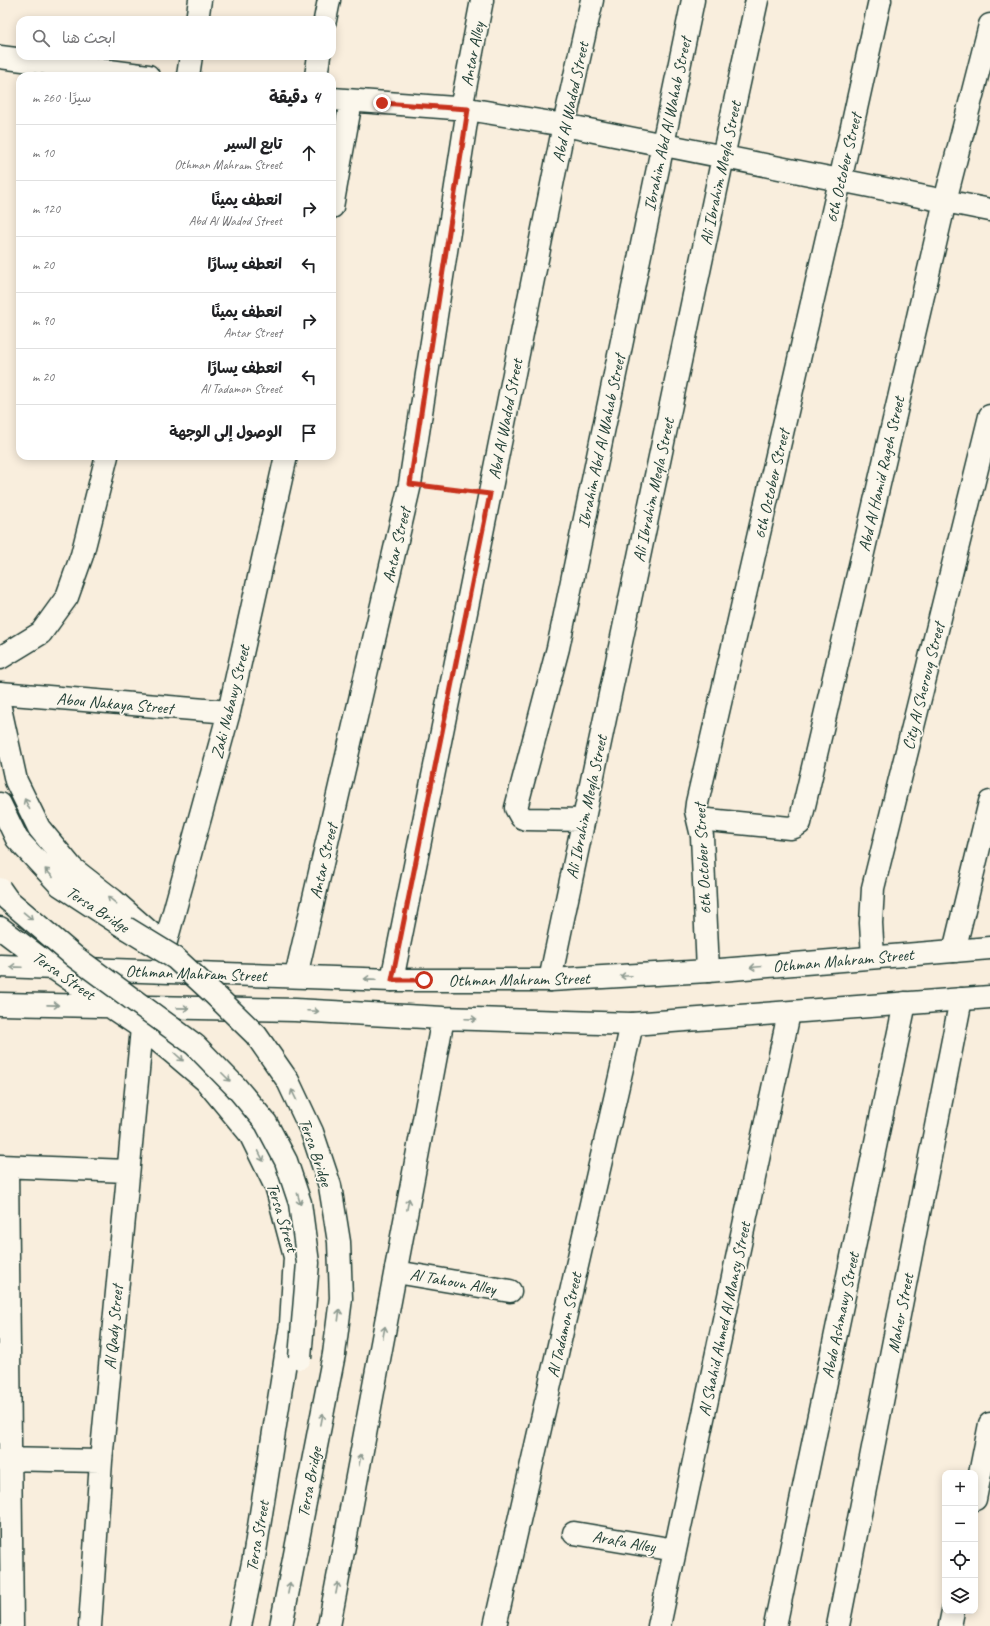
<!DOCTYPE html>
<html lang="ar">
<head>
<meta charset="utf-8">
<style>
	body { margin:0; font-family:Caveat,"Playpen Sans Arabic",sans-serif; background:#f2f2f2; color:#202124; direction:rtl }
	.controls { position:absolute; right:12px; bottom:12px; display:grid; overflow:hidden; border-radius:8px; box-shadow:0 2px 10px #0003 }
	.controls button { width:36px; height:36px; display:grid; place-items:center; padding:0; border:0; border-bottom:1px solid #e0e0e0; background:#fff; color:#202124; font:20px sans-serif }
	.stop { position:absolute; width:12px; height:12px; margin:-9px; border:3px solid #c8321e; border-radius:50%; background:#fff }
	.stop.end { background:#c8321e; border-color:#fff; box-shadow:0 1px 4px #0008 }
	.list { margin:0; padding:0; list-style:none }
	h2 { display:flex; justify-content:space-between; align-items:center; height:52px; margin:0; padding:0 16px; font-size:17px }
	h2 small { font-size:13px; font-weight:400; color:#757577 }
	.list li { display:grid; grid-template-columns:26px 1fr auto; gap:12px; align-items:center; box-sizing:border-box; height:56px; padding:0 16px; border-top:1px solid #e0e0e0 }
	.list b { display:block; font-size:15px; white-space:nowrap }
	.list p { margin:0; font-size:13px; white-space:nowrap; color:#757577 }
	.list em { font-size:13px; font-style:normal; color:#757577 }
	.icon { flex:none; width:22px; height:22px; fill:none; stroke:currentColor; stroke-width:2; stroke-linecap:round; stroke-linejoin:round }
	.map { position:relative; flex:none; width:990px; height:1626px; overflow:hidden; direction:ltr }
	.search { position:absolute; background:#fff; box-shadow:0 2px 10px #0003; left:16px; top:16px; width:320px; height:44px; display:flex; align-items:center; gap:10px; box-sizing:border-box; padding:0 14px; border-radius:12px; color:#757577; font-size:15px }
	.panel { position:absolute; background:#fff; box-shadow:0 2px 10px #0003; left:16px; top:72px; width:320px; height:388px; border-radius:12px; direction:rtl }
	.map>svg:first-child { display:block }
	.lines { fill:none; stroke-linecap:round; stroke-linejoin:round }
	.street-casing { stroke:#1f3d34; stroke-width:25 }
	.secondary-casing { stroke:#1f3d34; stroke-width:25 }
	.path { stroke:#1f3d34; stroke-width:2.5; stroke-dasharray:1 3; stroke-linecap:butt }
	.street { stroke:#fbf7ec; stroke-width:22 }
	.secondary { stroke:#fbf7ec; stroke-width:22 }
	.secondary-bridge-casing { stroke:#1f3d34; stroke-width:25; stroke-linecap:butt }
	.secondary-bridge { stroke:#fbf7ec; stroke-width:22 }
	.oneway { stroke:#8d9a90 }
	.route { stroke:#c8321e; stroke-width:5 }
	.labels { text-anchor:middle; stroke-width:3.5; stroke-linejoin:round; paint-order:stroke }
	.street-label { font-size:17px; fill:#1f3d34; stroke:#fbf7ec }
</style>
</head>
<body>
<div class="map">
<svg width="990" height="1626" viewBox="0 0 990 1626">
	<rect width="100%" height="100%" fill="#f9eedd"/>
	<filter id="ink" filterUnits="userSpaceOnUse"><feTurbulence type="fractalNoise" baseFrequency=".025" numOctaves="2"/><feDisplacementMap in="SourceGraphic" scale="8" xChannelSelector="R" yChannelSelector="G"/><feConvolveMatrix kernelMatrix="1 2 1 2 8 2 1 2 1" color-interpolation-filters="sRGB"/></filter>
	<g filter="url(#ink)">
		<g class="lines">
			<g class="street-casing">
				<path id="street" d="M197,20l3,-20
					M325,20l4,-20
					M0,57l148,19
					M188,76l3,-20
					M316,76l3,-20
					M332,99l136,10 96,16 426,85
					M461,109l21,-109
					M332,207l19,-106
					M0,658l41,-25 26,-36 15,-42 25,-99
					M0,693l229,19
					M698,819l92,9 4,-1 6,-4 145,-622 45,-176
					M584,820l-58,-1 -5,-2 -5,-9 42,-160 135,-648
					M165,945l64,-233 57,-256
					M954,951l36,-149
					M873,957l-2,-34 2,-35 117,-472
					M708,971l-6,-135 -6,-25 1,-8 143,-622 40,-181
					M296,976l114,-492 58,-375
					M392,980l172,-855 28,-125
					M550,980l173,-823 34,-157
					M0,1166l127,5
					M7,1167l5,459
					M396,1272l114,19
					M0,1459l101,2
					M975,1499l15,-75
					M574,1533l101,17
					M90,1626l11,-165 41,-433
					M495,1626l137,-602
					M659,1626l130,-613
					M775,1626l130,-623
					M838,1626l123,-627
					M950,1626l3,-15"/>
			</g>
			<g class="secondary-casing">
				<path id="secondary" d="M0,708l16,73 23,47 33,40 41,32 49,43
					M0,804l17,35 43,46 66,43
					M0,928l53,40 89,60 30,24 34,29 44,53 27,55 18,68 -4,67 -37,234 -14,68
					M0,966l392,14h158l158,-9 282,-23
					M0,1004l295,6 148,8 189,6 358,-27
					M281,1626l53,-272
					M329,1626l114,-608"/>
			</g>
			<path class="path" d="M436,488l29,3"/>
			<use href="#street" class="street"/>
			<use href="#secondary" class="secondary"/>
			<g class="secondary-bridge-casing">
				<path id="secondary-bridge" d="M0,889l7,10 68,58 120,88 41,42 30,36 20,38 14,42 8,60 -8,95
					M126,928l49,30 39,36 42,41 32,46 24,51 18,54 9,56 2,56 -7,56"/>
			</g>
			<use href="#secondary-bridge" class="secondary-bridge"/>
		</g>
		<defs><path id="oneway-shaft" d="M-6 0H5M1.5-3L5.5 0L1.5 3" fill="none" stroke-width="1.6" stroke-linecap="round" stroke-linejoin="round"/></defs>
		<g class="oneway">
			<use href="#oneway-shaft" transform="translate(27 804) rotate(-116)"/>
			<use href="#oneway-shaft" transform="translate(49 873) rotate(-133)"/>
			<use href="#oneway-shaft" transform="translate(112 900) rotate(-141)"/>
			<use href="#oneway-shaft" transform="translate(28 916) rotate(40)"/>
			<use href="#oneway-shaft" transform="translate(16 967) rotate(-178)"/>
			<use href="#oneway-shaft" transform="translate(756 967) rotate(175)"/>
			<use href="#oneway-shaft" transform="translate(626 976) rotate(177)"/>
			<use href="#oneway-shaft" transform="translate(370 979) rotate(-178)"/>
			<use href="#oneway-shaft" transform="translate(53 1005) rotate(1)"/>
			<use href="#oneway-shaft" transform="translate(183 1008) rotate(1)"/>
			<use href="#oneway-shaft" transform="translate(313 1011) rotate(3)"/>
			<use href="#oneway-shaft" transform="translate(471 1019) rotate(2)"/>
			<use href="#oneway-shaft" transform="translate(179 1057) rotate(42)"/>
			<use href="#oneway-shaft" transform="translate(226 1077) rotate(45)"/>
			<use href="#oneway-shaft" transform="translate(294 1095) rotate(-116)"/>
			<use href="#oneway-shaft" transform="translate(261 1156) rotate(64)"/>
			<use href="#oneway-shaft" transform="translate(299 1199) rotate(74)"/>
			<use href="#oneway-shaft" transform="translate(408 1204) rotate(-79)"/>
			<use href="#oneway-shaft" transform="translate(339 1315) rotate(-83)"/>
			<use href="#oneway-shaft" transform="translate(384 1332) rotate(-79)"/>
			<use href="#oneway-shaft" transform="translate(322 1419) rotate(-79)"/>
			<use href="#oneway-shaft" transform="translate(360 1460) rotate(-79)"/>
			<use href="#oneway-shaft" transform="translate(289 1588) rotate(-79)"/>
			<use href="#oneway-shaft" transform="translate(337 1588) rotate(-79)"/>
		</g>
	</g>
	<g class="lines" filter="url(#ink)">
		<path class="route" d="M382,103l86,6 -58,375 80,10 -98,486h32"/>
	</g>
	<g class="labels">
		<g class="street-label">
			<text transform="translate(472 54) rotate(-79)" y="6">Antar Alley</text>
			<text transform="translate(570 102) rotate(-78)" y="6">Abd Al Wadod Street</text>
			<text transform="translate(667 124) rotate(-78)" y="6">Ibrahim Abd Al Wahab Street</text>
			<text transform="translate(843 168) rotate(-77)" y="6">6th October Street</text>
			<text transform="translate(720 173) rotate(-78)" y="6">Ali Ibrahim Meqla Street</text>
			<text transform="translate(505 419) rotate(-79)" y="6">Abd Al Wadod Street</text>
			<text transform="translate(601 441) rotate(-78)" y="6">Ibrahim Abd Al Wahab Street</text>
			<text transform="translate(881 474) rotate(-77)" y="6">Abd Al Hamid Rageh Street</text>
			<text transform="translate(771 484) rotate(-77)" y="6">6th October Street</text>
			<text transform="translate(653 490) rotate(-78)" y="6">Ali Ibrahim Meqla Street</text>
			<text transform="translate(396 545) rotate(-77)" y="6">Antar Street</text>
			<text transform="translate(923 686) rotate(-76)" y="6">City Al Sherouq Street</text>
			<text transform="translate(230 702) rotate(-76)" y="6">Zaki Nabawy Street</text>
			<text transform="translate(115 703) rotate(5)" y="6">Abou Nakaya Street</text>
			<text transform="translate(586 807) rotate(-78)" y="6">Ali Ibrahim Meqla Street</text>
			<text transform="translate(702 859) rotate(-93)" y="6">6th October Street</text>
			<text transform="translate(323 861) rotate(-77)" y="6">Antar Street</text>
			<text transform="translate(98 909) rotate(33)" y="6">Tersa Bridge</text>
			<text transform="translate(843 960) rotate(-5)" y="6">Othman Mahram Street</text>
			<text transform="translate(196 973) rotate(2)" y="6">Othman Mahram Street</text>
			<text transform="translate(64 975) rotate(35)" y="6">Tersa Street</text>
			<text transform="translate(519 979) rotate(-1)" y="6">Othman Mahram Street</text>
			<text transform="translate(316 1152) rotate(71)" y="6">Tersa Bridge</text>
			<text transform="translate(283 1217) rotate(73)" y="6">Tersa Street</text>
			<text transform="translate(453 1281) rotate(10)" y="6">Al Tahoun Alley</text>
			<text transform="translate(900 1313) rotate(-79)" y="6">Maher Street</text>
			<text transform="translate(840 1315) rotate(-78)" y="6">Abdo Ashmawy Street</text>
			<text transform="translate(724 1319) rotate(-78)" y="6">Al Shahid Ahmed Al Mansy Street</text>
			<text transform="translate(564 1325) rotate(-77)" y="6">Al Tadamon Street</text>
			<text transform="translate(113 1327) rotate(-85)" y="6">Al Qady Street</text>
			<text transform="translate(309 1482) rotate(-79)" y="6">Tersa Bridge</text>
			<text transform="translate(257 1536) rotate(-80)" y="6">Tersa Street</text>
			<text transform="translate(624 1541) rotate(10)" y="6">Arafa Alley</text>
		</g>
	</g>
</svg>
<div class="controls">
<button>+</button>
<button>−</button>
<button><svg class="icon" aria-label="locate" viewBox="0 0 24 24"><circle cx="12" cy="12" r="6"/><path d="M12 2v4M12 18v4M2 12h4M18 12h4"/></svg></button>
<button><svg class="icon" aria-label="layers" viewBox="0 0 24 24"><path d="M12 4l9 5-9 5-9-5zM3 14l9 5 9-5"/></svg></button>
</div>
<div class="stop" style="left:424px;top:980px"></div>
<div class="stop end" style="left:382px;top:103px"></div>
<div class="search"><svg class="icon" aria-label="search" viewBox="0 0 24 24"><circle cx="10" cy="10" r="6"/><path d="M15 15l6 6"/></svg>ابحث هنا</div>
<section class="panel">
<h2>4 دقيقة<small>سيرًا · 260 m</small></h2>
<ul class="list">
<li><svg class="icon" aria-label="ahead" viewBox="0 0 24 24"><path d="M12 20V5M6 11l6-6 6 6"/></svg><div><b>تابع السير</b><p>Othman Mahram Street</p></div><em>10 m</em></li>
<li><svg class="icon" aria-label="right" viewBox="0 0 24 24"><path d="M7 20v-9h11M14 6l5 5-5 5"/></svg><div><b>انعطف يمينًا</b><p>Abd Al Wadod Street</p></div><em>120 m</em></li>
<li><svg class="icon" aria-label="left" viewBox="0 0 24 24"><path d="M17 20v-9H6M10 6l-5 5 5 5"/></svg><div><b>انعطف يسارًا</b></div><em>20 m</em></li>
<li><svg class="icon" aria-label="right" viewBox="0 0 24 24"><path d="M7 20v-9h11M14 6l5 5-5 5"/></svg><div><b>انعطف يمينًا</b><p>Antar Street</p></div><em>90 m</em></li>
<li><svg class="icon" aria-label="left" viewBox="0 0 24 24"><path d="M17 20v-9H6M10 6l-5 5 5 5"/></svg><div><b>انعطف يسارًا</b><p>Al Tadamon Street</p></div><em>20 m</em></li>
<li><svg class="icon" aria-label="arrive" viewBox="0 0 24 24"><path d="M6 21V4h12l-3 4 3 4H6"/></svg><div><b>الوصول إلى الوجهة</b></div></li>
</ul>
</section>
</div>
</body>
</html>
